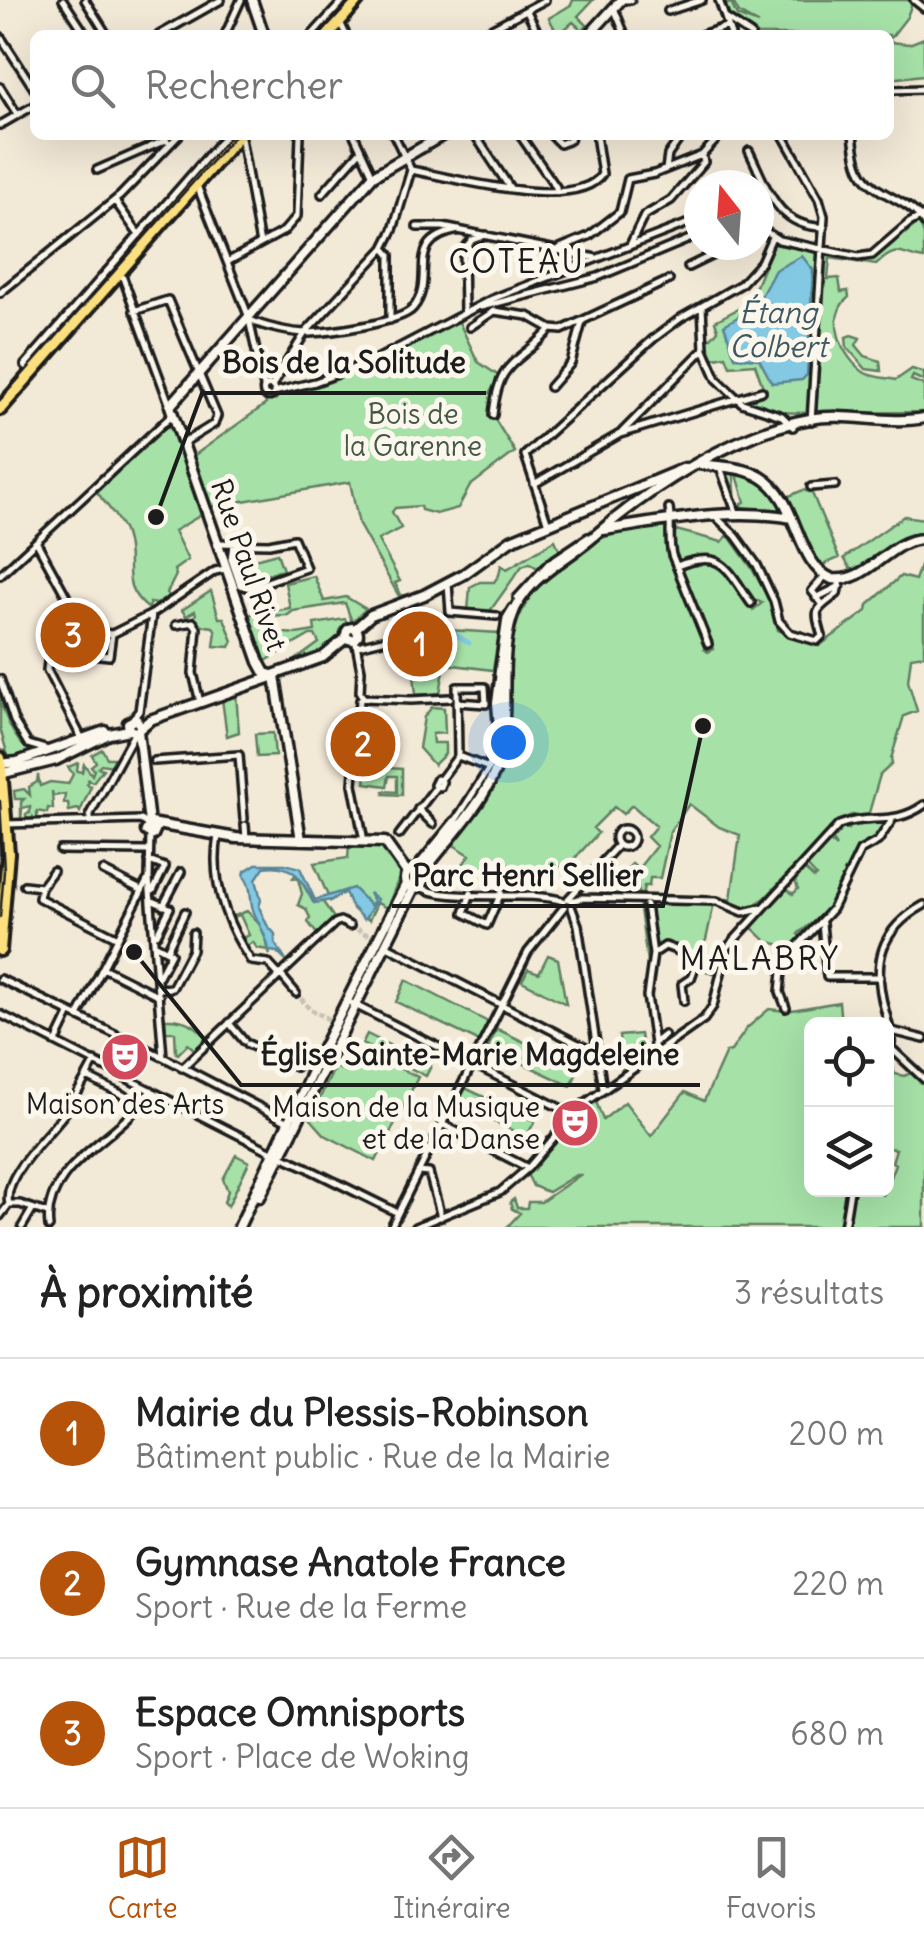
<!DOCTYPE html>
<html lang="fr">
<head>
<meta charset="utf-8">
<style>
	body { margin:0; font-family:Delius,sans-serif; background:#f2f2f2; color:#222 }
	.controls { position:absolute; right:30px; bottom:30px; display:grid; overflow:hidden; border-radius:15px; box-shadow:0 10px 40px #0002 }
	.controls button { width:90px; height:90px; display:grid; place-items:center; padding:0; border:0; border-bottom:2px solid #e0e0e0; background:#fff; color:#222; font:50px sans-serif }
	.compass { position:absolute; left:684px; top:170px; width:90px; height:90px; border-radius:50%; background:#fff; box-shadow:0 10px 40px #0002; rotate:343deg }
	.you { position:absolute; left:508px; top:742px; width:35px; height:35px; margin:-25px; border:8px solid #fff; border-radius:50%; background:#1a73e8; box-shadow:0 0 0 15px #1a73e833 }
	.badge { display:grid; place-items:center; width:65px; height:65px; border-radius:50%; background:#b45309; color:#fff; font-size:32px; font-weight:700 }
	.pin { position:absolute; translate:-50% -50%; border:5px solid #fff; box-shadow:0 2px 10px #0006 }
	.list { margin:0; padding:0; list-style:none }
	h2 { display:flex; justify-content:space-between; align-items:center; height:130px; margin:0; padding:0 40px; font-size:42px }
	h2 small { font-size:32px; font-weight:400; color:#767676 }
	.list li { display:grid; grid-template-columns:65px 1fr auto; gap:30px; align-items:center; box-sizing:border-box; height:150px; padding:0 40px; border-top:2px solid #e0e0e0 }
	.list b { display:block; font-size:38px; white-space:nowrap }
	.list p { margin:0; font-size:32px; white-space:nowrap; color:#767676 }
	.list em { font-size:32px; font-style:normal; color:#767676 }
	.icon { flex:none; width:55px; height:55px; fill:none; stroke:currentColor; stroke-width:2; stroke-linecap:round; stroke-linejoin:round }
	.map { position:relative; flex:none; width:924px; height:1227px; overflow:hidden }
	.search { position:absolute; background:#fff; box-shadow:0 10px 40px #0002; left:30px; right:30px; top:30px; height:110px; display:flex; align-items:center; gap:25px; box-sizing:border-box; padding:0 35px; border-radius:15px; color:#767676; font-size:38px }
	.sheet { height:580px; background:#fff }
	nav { display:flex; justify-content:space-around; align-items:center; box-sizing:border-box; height:140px; border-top:2px solid #e0e0e0; background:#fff; font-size:28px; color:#767676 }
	nav a { display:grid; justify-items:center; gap:5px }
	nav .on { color:#b45309 }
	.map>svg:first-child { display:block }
	.green { fill:#a6e2a8; stroke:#617f62; stroke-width:2.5 }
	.water { fill:#83c9e4; stroke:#5a8494; stroke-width:2.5 }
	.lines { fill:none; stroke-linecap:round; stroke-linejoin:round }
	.canal { stroke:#83c9e4; stroke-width:5 }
	.street-tunnel { stroke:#c8c0b2; stroke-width:5; stroke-dasharray:5 2.5; stroke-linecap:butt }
	.street-casing { stroke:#1c1c1c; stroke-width:12 }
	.secondary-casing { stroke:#1c1c1c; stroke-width:15 }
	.primary-casing { stroke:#1c1c1c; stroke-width:18 }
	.street { stroke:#fbf7ec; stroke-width:5 }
	.secondary { stroke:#fbf7ec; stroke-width:8 }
	.primary { stroke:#fce080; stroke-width:10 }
	.tram { stroke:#1c1c1c; stroke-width:2.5 }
	.labels { text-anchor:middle; stroke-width:10; stroke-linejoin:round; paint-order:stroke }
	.park-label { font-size:28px; fill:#455746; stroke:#fbf7ec }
	.street-label { font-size:28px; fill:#1c1c1c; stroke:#fbf7ec }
	.poi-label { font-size:28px; fill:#1c1c1c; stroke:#fbf7ec }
	.water-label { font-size:30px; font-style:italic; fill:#405962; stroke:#fbf7ec }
	.quarter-label { font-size:32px; letter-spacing:2.5px; fill:#1c1c1c; stroke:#fbf7ec }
	.leader { fill:none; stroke:#1c1c1c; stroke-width:4 }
	.callout-dot { fill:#1c1c1c; stroke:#fbf7ec; stroke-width:4 }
	.callout-label { font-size:30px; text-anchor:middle; font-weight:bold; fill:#1c1c1c; stroke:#fbf7ec; stroke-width:10; stroke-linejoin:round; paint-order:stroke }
</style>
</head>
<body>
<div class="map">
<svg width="924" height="1227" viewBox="0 0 924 1227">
	<rect width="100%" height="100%" fill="#f3e9d7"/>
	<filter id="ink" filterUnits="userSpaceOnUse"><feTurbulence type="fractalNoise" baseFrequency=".01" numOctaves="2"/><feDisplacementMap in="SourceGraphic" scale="20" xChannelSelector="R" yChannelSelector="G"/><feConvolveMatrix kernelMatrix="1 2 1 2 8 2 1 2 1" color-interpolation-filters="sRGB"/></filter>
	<g filter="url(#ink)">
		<path class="green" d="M573,0h20l-15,16 10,10 -6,4 -9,-8 -15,13 -9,-17 22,-13z
			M732,0h177l3,3 -5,14 -18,23v-5h-137l-26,-18 -2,-12 7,-2 6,13 21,8 -19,-11z
			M924,38v37l-35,4v-37l20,2z
			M919,222l5,12v25c-24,-3 -25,-16 -48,6l-46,-7 -2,21 11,-1 2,14 7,-1 1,6c-25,20 -7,61 16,76 7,4 22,5 31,7l16,-11 12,4v8l-11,-5 -2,4 13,5v27l-108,1 8,-160 50,6z
			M773,244l47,8 -9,157 -3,4 -39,-1 -25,-10 -1,-2 22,-7 -10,-29 -25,2 -4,-10 -16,3 -3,-21h4l7,-8 -3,-9 34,-18z
			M458,320l20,42 21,14 -9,17 3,4 -2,16 24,39 -45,34 -12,22 -22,6 -15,-4 -1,-4 -25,2 -3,4 9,16 -23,12 22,41 -5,2 6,12 7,1 -8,2 -41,-73 -9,-43 -141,25 -17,-50 74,-53 -1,-3 97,-31z
			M851,335l9,3 -4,7 9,11 15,5 1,10 -15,-2 -19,-22 -1,-10z
			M165,426l6,2 30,87 -27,16 14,29 -14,10 2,5 -9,18 2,3 -12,8 -7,-1 -1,6c-32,-25 -13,-41 -24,-75 -5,-15 -19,-29 -28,-42z
			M729,471l34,11 20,28 -45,-3 7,-5 -8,-27h-3l2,30 -11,-33z
			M803,490l9,3 27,65 -19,8 -33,-69z
			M904,516l20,3v15l-23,5 -48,34 -9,-15z
			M665,527l5,1 -2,24 37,89 -1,8 4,3 5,-3 -33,-79c43,-19 52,8 73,40l9,-7 -13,-6 -19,-29 -10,-8 -13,-5 -30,7 -5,-18 4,-14 46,12 6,-7 23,32 17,30 3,-2 7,35 41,16 48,-35 1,-6 33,-29 14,4 9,-25v100l-13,2 -3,24 9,30 -13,5 -13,43 1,5 -12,11 -12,41 -16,-1 -15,6 -72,77 -16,10 -33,-9h15l9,-64 -21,-8 -30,-23 -19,28 -10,46h-10l-1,8h-5l-2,10h-3l-2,-19h-11l-1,18 -22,-1 29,-30 6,5 18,-23 -9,-9 9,-11 -24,-21 -9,9 -9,-7 -21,21 5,5 -33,36 -6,-4 -8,13 -19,-10 -4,6 -23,-11 -8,15 -21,-11 -2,3 -11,-6 7,-9 -18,-11c13,-20 34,-44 41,-66 9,-30 16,-69 18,-98 0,-8 -3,-14 -2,-22 6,-52 38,-98 88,-118 21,-9 46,-10 68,-13z
			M555,540l5,11 -23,17 -7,-5 -8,3 -32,45h-22l2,-24 10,-5h14l5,-7 2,-10 6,4z
			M277,553l6,17 -34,9 -6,-17z
			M314,576l10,25 22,-4 20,12 -14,13 -7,-19 -52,8 -5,4 -26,1 2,15 32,3 19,-3 -1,-7 31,-5 3,5 -5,3 -1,8 -11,8 9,-4 -20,16 -30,9 29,-21 -4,-8h-5l-46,27 -17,-47 43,-7 -5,-25z
			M211,591l8,27h5l9,23 -3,6 -16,-1 2,-15 -3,-4 -14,-2 -4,-5 -6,-1 7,-4 -1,-4 -9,5 -4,-6z
			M448,630l51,3 -6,37 -48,-6 -5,29 -24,2 -3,-32 13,1 9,-23 9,2z
			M236,694l3,38 -12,4 -5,-37z
			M0,700c6,18 13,39 29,50l2,-3 12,3 -25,7 -10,-1 -8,-28z
			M432,707l12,1 1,25 -13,1 1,9h12v11l-11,11 -15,-17 5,-31z
			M273,733l2,23 -18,1 -2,-23z
			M102,749l5,9h10l-4,8 -12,-2 -3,3 5,2 -10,13 -5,-2 -1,4 4,2 -11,26 -2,-3 -9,2 -1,-8h-4l1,-9 -12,2 -1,-5 1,18 -5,-1 -1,5 -10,-2v11l-4,-5 -1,4h-6v-7l4,-1v-7l-8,2 -1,13v-19l3,-3h-9l-1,-8 10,-2 6,6 -1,-8 8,-5 1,-7 2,11 10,-4 18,2 5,-10 -5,-7 10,-4 -1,8 5,1 2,-8 8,11 2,-5 -3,-4 5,-4 -4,-7z
			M381,760l7,8 14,1v26l-18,-1v-3l13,1v-16h-8l-2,10 -22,-3 2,-15 17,1z
			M886,823l-9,18 -18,8 -28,58 -28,23 2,4 -4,-3 -3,3 3,4 -10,10 -25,-7 -16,-15 41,-45 -4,8 6,5 5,-5 -4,-11 9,-10 11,10 2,-2 -10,-11 23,-24 7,6 -5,-8 11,-11 6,1v-3z
			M349,846l35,1 17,26 -14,35 -10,-5 -8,17 -17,-12 -7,-16 -15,9 -16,-38 34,-5z
			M297,873l16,29h10l11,16 -17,16 -9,-12 2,-4 -4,-9 -8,-4 4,-11 -4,-15 -5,-1z
			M639,901l75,2 -8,37 -11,17 3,6 20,5 -2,6 -20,-6v-4l-26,-18 -17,8 -4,23z
			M247,911l15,16 8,28 -2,-5 -11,-2 -4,-6 -6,4 -5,-8 7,-3 -9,-20 -8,2z
			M548,955l10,4 8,45 -44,-23 6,-12 11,4z
			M406,980l82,42 -10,19 -82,-39z
			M839,1002l2,22h-29v166h35l-5,37h-335l13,-14 -8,-4 -2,-7 4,-3 3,9h10l1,-6h13l39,-27h-4l-28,17 -15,-6 -6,-12 68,-75 8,21 22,-18 26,34 34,-44 19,9 22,-49 5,-1 16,-23 22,-19 17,2z
			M165,1019c16,-1 34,5 41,20l-11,11 -7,-6 -10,10 -2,-1 -1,-21h-9z
			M497,1029l82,39 -8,18 -83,-39z
			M367,1034l64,32 -5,10 -64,-32z
			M640,1034l3,23 -21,15 -3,-36z
			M368,1053l50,24 -42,84 -51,-26 -15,-17 25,-51 12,5 7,-13 9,4z
			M890,1061l5,13 9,2 9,-4 11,9v146h-78l7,-37h20l10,5 12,-31 -3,-2 4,-13 -9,-1 -1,-79z
			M465,1088l70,33 -9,16 -69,-33z
			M236,1155l13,7 -21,44 -4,-4 4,-11 -5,-12z"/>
		<path class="water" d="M802,256l11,14 -6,105 -5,5 -30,3 -13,-24 -24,-2 -11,-32 31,-18 20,-37z
			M256,864h29l15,4 15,32 38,-12 17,17 3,-4 -4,-8 8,6 -13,21 -14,-15 -5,-13 -14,8 -17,3c-12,-23 -20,-41 -50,-36l-8,12 5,21 -2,7 8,18 8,9v9l11,18 -9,-9 -8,-1c-2,-16 -11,-27 -16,-41 -4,-13 0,-22 -9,-34l1,-5z"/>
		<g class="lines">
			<path class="canal" d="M450,637l5,-3 14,9"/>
			<path class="street-tunnel" d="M11,884l13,1
				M350,926l26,13
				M296,993l14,16 26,14
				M296,1067l9,5"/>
			<g class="street-casing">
				<path id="street" d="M63,0l23,35
					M85,0l22,35
					M621,0h10
					M719,0l12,35
					M914,0l10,8
					M614,8l11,27
					M527,11l12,24
					M668,11l34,-11
					M727,19l24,16
					M341,24l5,11
					M481,34l64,-34
					M159,35l62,-35
					M225,35l16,-35
					M312,35l32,-35
					M701,35l27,-9
					M0,36l35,54
					M0,87l17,27
					M889,90l35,-1
					M0,125l35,-20
					M354,135l19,41
					M394,135l17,35
					M475,135l35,53
					M520,135l36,52 1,5
					M551,135l9,9 10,-4 1,-5
					M783,135l36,64 5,17 -13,205
					M853,135c2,14 3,29 11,41 15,21 47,24 60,47
					M241,138l19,106
					M749,151c18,36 28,77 75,76
					M702,155l14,-15
					M666,169l2,-14 14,-20
					M97,170l69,-30 4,4
					M411,170c39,7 166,43 191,4l-6,-39
					M196,183l52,132 16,72
					M322,194l39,-44
					M115,201l24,34
					M417,227h26l153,31
					M759,227l20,13 79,17 14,-2 37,-32 15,-8
					M630,245l14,-29 27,-16 33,-38 -2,-7
					M384,248l6,7v65
					M560,248l29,-12 31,-24 8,-33 26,-5 48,-19
					M227,262l57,-31 13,-15 3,-81
					M688,267l45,-22
					M119,274l4,4 47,128
					M0,293l120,-97 59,-61
					M702,306l2,43 13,30 25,24 40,13 11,11
					M481,307l117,-30 101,-42
					M134,311l34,-11 49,116 -3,8 -31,19
					M494,311l34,5 23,13 11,1 107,-50
					M464,313l-1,-63 9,-10 14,-5
					M248,319c15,8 44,14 61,14 21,-1 92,-10 104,-25 25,-30 -12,-67 46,-78
					M470,327l24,-16
					M33,372l-8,-7 201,-230
					M263.5 391a5.5 5.5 0 1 1 11 0a5.5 5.5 0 1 1-11 0Z
					M272,386l33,-53 79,-85 9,-18 18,-60
					M550,387l21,-24 11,-41
					M274,392l41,-10 58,-21 119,-62 207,-80
					M493,415c6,-58 25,-49 58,-86
					M622,432l82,-83
					M720,467l16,45
					M534,484l86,-50 142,-43
					M811,487l24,-2
					M669,508c3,17 -1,31 3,47l36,89
					M715,516l21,20 21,29 17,36 5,20 11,12 27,8 5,-5c-8,-28 -8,-24 15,-42l3,-14
					M548,524l-23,-69 128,-116 28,-21 60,-34 20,-22 11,-25
					M37,543l33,60 -1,5 -16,14 -6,48 35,69
					M217,543l52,1 25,-5 12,29 -56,20 -10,-3 -9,-26 2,-15
					M677,566c46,-18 50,3 74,37
					M0,575l172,-160
					M448,583l2,29 47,4
					M517,598l32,-35 39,-26
					M816,598l24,-12
					M823,605l-11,-14 13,-15
					M176,625l17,-3 4,6 -4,45 6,25
					M94,632l18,2 -3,22 -18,-2z
					M112,634l40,-20 63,-43 10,-2
					M355,639l6,31 -1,23 4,5 47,2 39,-2
					M358,646l53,-13
					M498,674l8,-56 6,-10
					M0,679l14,42 14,23 20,6
					M360,700l-7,84 11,57
					M457,702l29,2
					M133,718l6,-7 13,-97
					M458,756l31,12
					M154,761l85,-6 5,64
					M437,779l5,3 -2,5 -6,-2z
					M440,780l18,-24 -1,-69h28l1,17
					M418,809l15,15
					M456,820l33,-52 7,-42
					M90,822v-8l45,-82
					M6,824l135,-4 6,5
					M245,825l1,13
					M615 838a9 9 0 1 1 18 0a9 9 0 1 1-18 0Z
					M150,834l-1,44 14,179
					M399,835l37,-48
					M218,836c-8,45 9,89 33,125l17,2 11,12
					M60,850l87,1
					M149,861l16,6 -12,24
					M103,871l38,19
					M24,885l17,2 -2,11 79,40
					M419,886c25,18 107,3 144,15
					M41,887l12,-16
					M471,893l-7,20 23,12 14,-32
					M568,899l49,-53
					M153,901l17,7 -13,26
					M572,901l10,-3 135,3 26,11 17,-4
					M646,905l7,49
					M163,906l18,-34
					M571,906l7,19 25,164
					M822,923l5,54h53
					M156,945l15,8 -12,23
					M387,946l209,107
					M167,950l18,-38
					M103,968l56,28
					M280,974l16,19
					M0,979l163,78 125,65
					M159,989l13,-1 20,-38 1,-17
					M347,1001l225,113
					M786,1008l-6,-16 3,-30 49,-53 28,-58 18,-10 14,-21
					M0,1014l274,139
					M78,1016l69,-135
					M229,1023l15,18
					M892,1031l32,8
					M57,1040l13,-27
					M654,1043l10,-8
					M248,1044l48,23
					M892,1049l32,30
					M655,1051l-8,-55 6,-42 12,-8 19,7 12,11 -5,14 -9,6 2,17
					M886,1064c9,-21 5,-32 -1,-53 -13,-48 -6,-81 39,-106
					M182,1068l153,-145 5,-2 10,5
					M87,1077l54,27
					M442,1124l86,44
					M282,1156l26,12
					M311,1170l85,42
					M418,1172l11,1 12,44
					M9,1204c-8,-28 42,-71 58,-94 10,-15 19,-32 28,-49
					M0,1216l9,-12h11l27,9
					M22,1227l10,-17
					M49,1227c-8,-63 75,-90 102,-137
					M391,1227l137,-275 36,-45
					M415,1227l85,-35 28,-24 53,-62 123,-87 9,-13 14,-58 112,-123c32,-12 54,2 85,-20
					M844,1227l6,-37"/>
			</g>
			<g class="secondary-casing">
				<path id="secondary" d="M252,0l12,35
					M589,35l32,-35
					M699,464c20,3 43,2 62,13 38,22 34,86 71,102 37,5 56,-40 92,-40
					M603,530c64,-9 125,-23 189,-12
					M346 634a6 6 0 1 1 12 0a6 6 0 1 1-12 0Z
					M355,629l16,-14 53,-20 40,-21 47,-34 174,-72
					M273,675l50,-18 24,-20
					M275,676l-10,-3 -6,-11 -89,-256 203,-230 70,-41
					M275,676l26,164
					M141,727l-5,-8 -8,4 1,7 7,2 14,-12 125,-44
					M499,728l-2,-25 4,-31
					M138,731l11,92
					M0,764l17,-2 88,-31
					M0,774l56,-14 53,-26 20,-4
					M157,826l-4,9 -7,-4 5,-8 85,15 149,4 22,31
					M405 879a9 9 0 1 1 18 0a9 9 0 1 1-18 0Z
					M416,870l39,-48
					M422,874c27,-38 74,-80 80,-128 6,-42 -3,-87 10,-129 12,-38 52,-55 80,-79 56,-49 143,-106 218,-119 37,-7 77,6 114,-1
					M260,1197l154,-309
					M239,1227l86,-183 81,-160"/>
			</g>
			<g class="primary-casing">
				<path id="primary" d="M328,35l30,-35
					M0,409l239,-274
					M0,758l8,95 -8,97"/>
			</g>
			<use href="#street" class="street"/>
			<use href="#secondary" class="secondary"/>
			<use href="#primary" class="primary"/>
			<path class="tram" d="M320,35l32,-35
				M0,400l235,-265
				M0,801l4,70 -4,46"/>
		</g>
	</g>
	<defs>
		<g id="theatre-disc" transform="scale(2.5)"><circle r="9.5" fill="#d1495b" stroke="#fbf7ec"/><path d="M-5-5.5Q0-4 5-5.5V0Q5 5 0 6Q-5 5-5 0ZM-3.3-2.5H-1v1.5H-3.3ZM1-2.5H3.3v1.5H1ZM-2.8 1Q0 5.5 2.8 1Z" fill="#fff"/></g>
	</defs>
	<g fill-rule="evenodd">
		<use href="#theatre-disc" x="125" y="1057"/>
		<use href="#theatre-disc" x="575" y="1123"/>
	</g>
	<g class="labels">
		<g class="park-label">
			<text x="413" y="424">Bois de<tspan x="413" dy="32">la Garenne</tspan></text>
		</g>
		<g class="street-label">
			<text transform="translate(249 565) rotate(71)" y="10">Rue Paul Rivet</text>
		</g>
		<g class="poi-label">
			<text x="125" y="1114">Maison des Arts</text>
			<text x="540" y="1117" text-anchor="end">Maison de la Musique<tspan x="540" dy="32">et de la Danse</tspan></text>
		</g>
		<g class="water-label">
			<text x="778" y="323">Étang<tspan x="778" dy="34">Colbert</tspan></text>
		</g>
		<g class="quarter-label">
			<text x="517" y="273">COTEAU</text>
			<text x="760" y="970">MALABRY</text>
		</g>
	</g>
	<path class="leader" d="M156 517L202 393H486M703 726L663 906H392M134 952L241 1085H700"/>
	<g class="callout-dot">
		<circle cx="156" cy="517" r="10"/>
		<circle cx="703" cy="726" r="10"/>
		<circle cx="134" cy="952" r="10"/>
	</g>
	<g class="callout-label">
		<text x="344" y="373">Bois de la Solitude</text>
		<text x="528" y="886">Parc Henri Sellier</text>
		<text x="470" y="1065">Église Sainte-Marie Magdeleine</text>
	</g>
</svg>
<div class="controls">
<button><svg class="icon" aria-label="locate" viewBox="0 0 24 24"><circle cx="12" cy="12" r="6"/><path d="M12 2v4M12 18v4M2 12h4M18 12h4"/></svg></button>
<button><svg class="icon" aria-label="layers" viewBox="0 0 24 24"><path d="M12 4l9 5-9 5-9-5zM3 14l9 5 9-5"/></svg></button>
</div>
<svg class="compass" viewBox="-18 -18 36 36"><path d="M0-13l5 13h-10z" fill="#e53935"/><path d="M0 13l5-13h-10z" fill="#767676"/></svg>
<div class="you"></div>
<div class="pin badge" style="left:420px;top:644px">1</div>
<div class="pin badge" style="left:363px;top:744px">2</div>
<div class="pin badge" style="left:73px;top:635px">3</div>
<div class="search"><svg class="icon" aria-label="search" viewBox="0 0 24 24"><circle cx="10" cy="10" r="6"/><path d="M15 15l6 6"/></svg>Rechercher</div>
</div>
<section class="sheet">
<h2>À proximité<small>3 résultats</small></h2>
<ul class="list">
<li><span class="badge">1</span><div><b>Mairie du Plessis-Robinson</b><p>Bâtiment public · Rue de la Mairie</p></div><em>200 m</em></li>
<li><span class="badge">2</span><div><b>Gymnase Anatole France</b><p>Sport · Rue de la Ferme</p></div><em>220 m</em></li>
<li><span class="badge">3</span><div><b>Espace Omnisports</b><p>Sport · Place de Woking</p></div><em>680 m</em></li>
</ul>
</section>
<nav>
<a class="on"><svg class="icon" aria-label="map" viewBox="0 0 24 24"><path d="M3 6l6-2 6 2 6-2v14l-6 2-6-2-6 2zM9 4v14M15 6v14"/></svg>Carte</a>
<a><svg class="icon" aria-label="directions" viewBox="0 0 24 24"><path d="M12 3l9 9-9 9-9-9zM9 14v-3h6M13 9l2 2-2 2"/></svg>Itinéraire</a>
<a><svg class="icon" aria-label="saved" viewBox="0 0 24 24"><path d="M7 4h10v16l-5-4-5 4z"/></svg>Favoris</a>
</nav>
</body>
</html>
